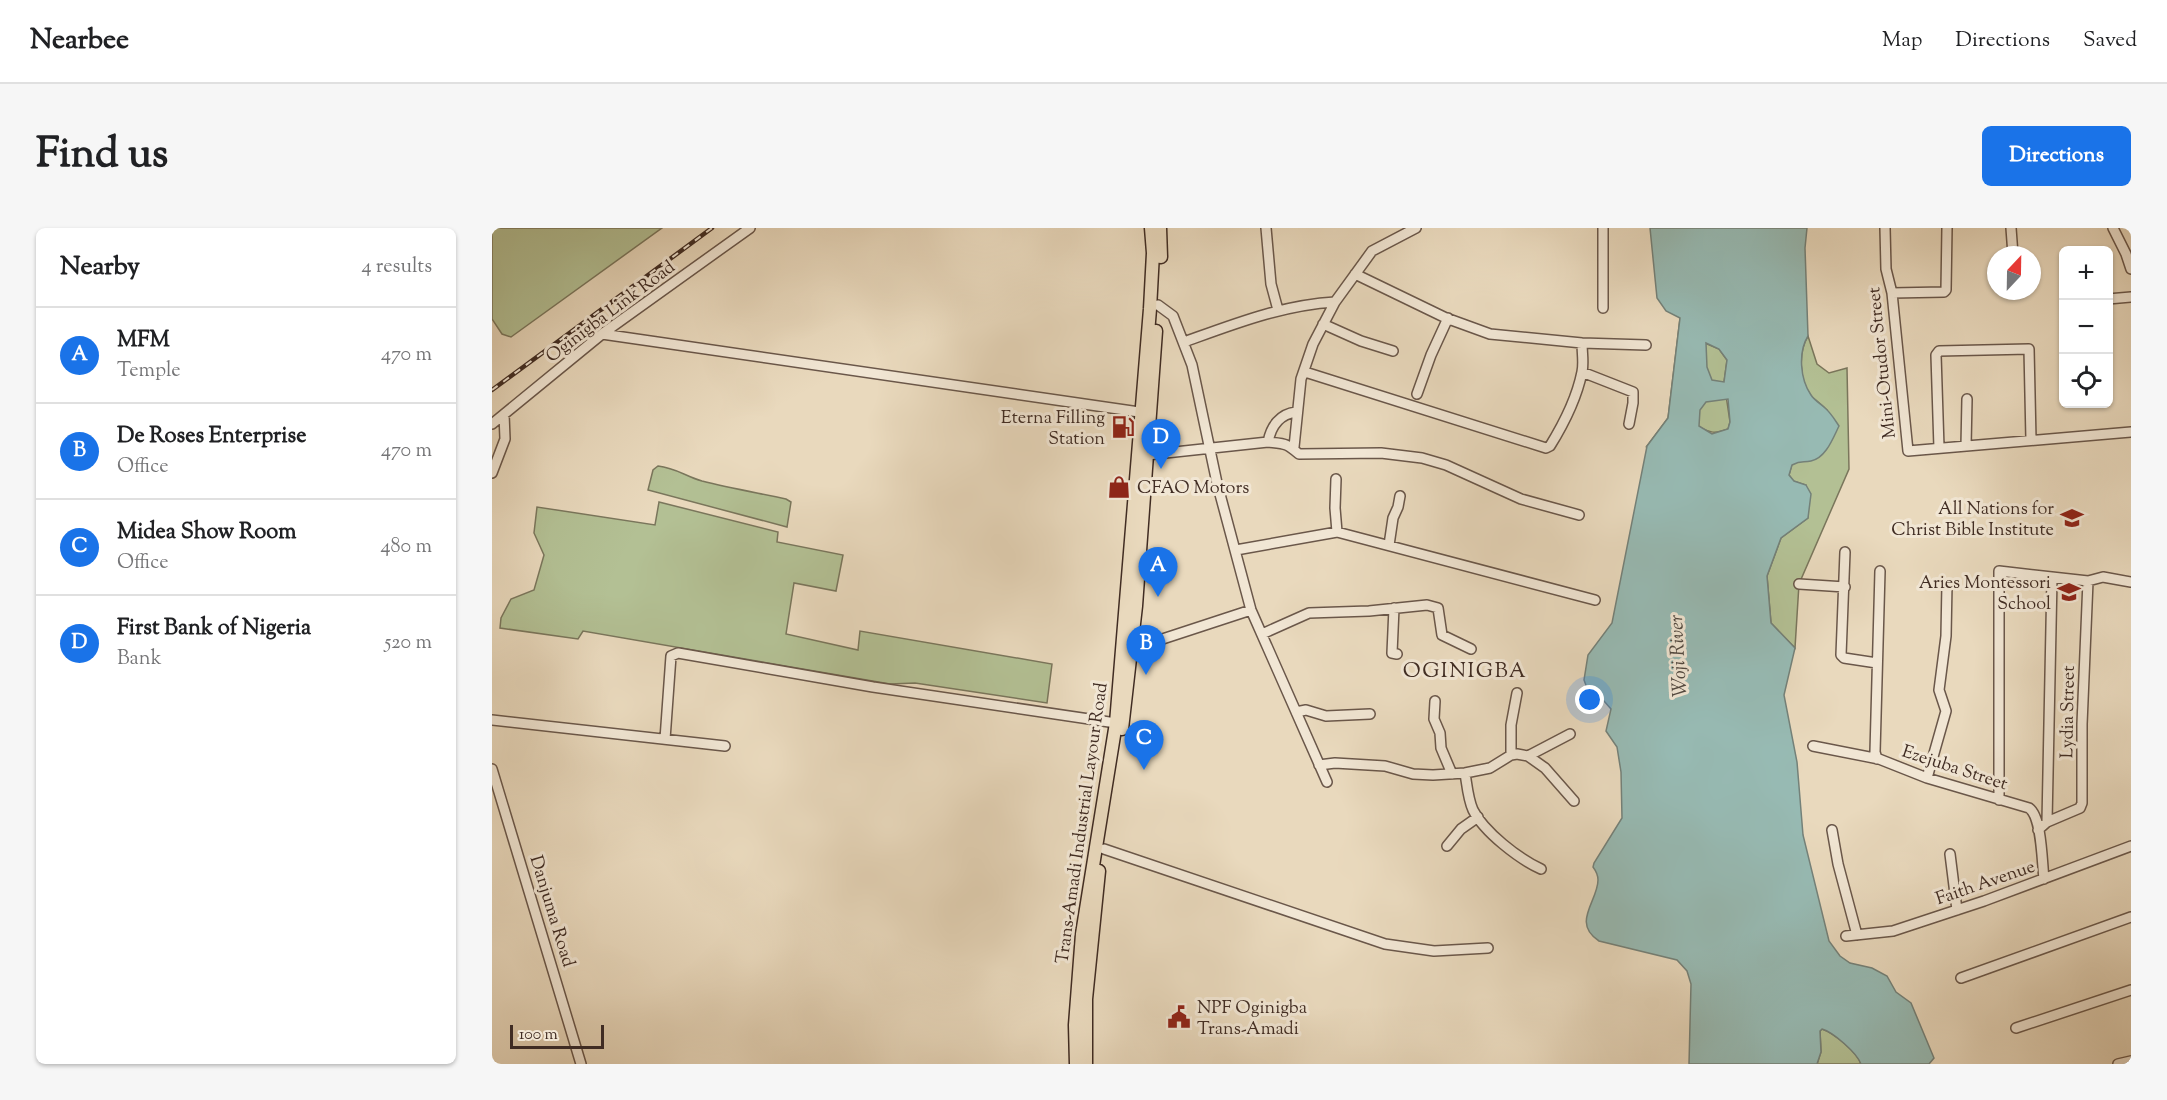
<!DOCTYPE html>
<html lang="en">
<head>
<meta charset="utf-8">
<style>
	body { margin:0; font-family:"Sorts Mill Goudy",serif; background:#f6f6f6; color:#202124 }
	.controls { position:absolute; right:18px; top:18px; display:grid; overflow:hidden; border-radius:9px; box-shadow:0 2px 4px #0004 }
	.controls button { width:54px; height:54px; display:grid; place-items:center; padding:0; border:0; border-bottom:2px solid #e0e0e0; background:#fff; color:#202124; font:30px sans-serif }
	.compass { position:absolute; left:1495px; top:18px; width:54px; height:54px; border-radius:50%; background:#fff; box-shadow:0 2px 4px #0004; rotate:22deg }
	.scale { position:absolute; left:18px; bottom:15px; width:94px; box-sizing:border-box; padding-left:6px; border:3px solid #402c23; border-top:0; font-size:16px; line-height:21px; white-space:nowrap; color:#402c23; -webkit-text-stroke:4px #f1e6d4; paint-order:stroke }
	.you { position:absolute; left:1098px; top:472px; width:21px; height:21px; margin:-15px; border:4px solid #fff; border-radius:50%; background:#1a73e8; box-shadow:0 0 0 9px #1a73e833 }
	.badge { display:grid; place-items:center; width:39px; height:39px; border-radius:50%; background:#1a73e8; color:#fff; font-size:20px; font-weight:700 }
	.pin { position:absolute; translate:-50% -50px; filter:drop-shadow(0 2px 3px #0008) }
	.pin::after { content:''; position:absolute; top:32px; width:21px; height:18px; background:inherit; clip-path:polygon(0 0,100% 0,50% 100%) }
	.list { margin:0; padding:0; list-style:none }
	h2 { display:flex; justify-content:space-between; align-items:center; height:78px; margin:0; padding:0 24px; font-size:26px }
	h2 small { font-size:20px; font-weight:400; color:#757577 }
	.list li { display:grid; grid-template-columns:39px 1fr auto; gap:18px; align-items:center; box-sizing:border-box; height:96px; padding:0 24px; border-top:2px solid #e0e0e0 }
	.list b { display:block; font-size:22px; white-space:nowrap }
	.list p { margin:0; font-size:20px; white-space:nowrap; color:#757577 }
	.list em { font-size:20px; font-style:normal; color:#757577 }
	.icon { flex:none; width:33px; height:33px; fill:none; stroke:currentColor; stroke-width:2; stroke-linecap:round; stroke-linejoin:round }
	.map { position:relative; flex:none; width:1639px; height:836px; overflow:hidden; border-radius:9px }
	header { display:flex; align-items:center; gap:36px; box-sizing:border-box; height:84px; padding:0 30px; background:#fff; border-bottom:2px solid #e0e0e0 }
	header strong { font-size:28px }
	nav { display:flex; gap:33px; margin-inline-start:auto; font-size:21px }
	.intro { display:flex; align-items:center; justify-content:space-between; box-sizing:border-box; height:144px; padding:0 36px }
	h1 { margin:0; font-size:42px }
	.button { padding:15px 27px; border-radius:9px; background:#1a73e8; color:#fff; font-size:21px; font-weight:700 }
	main { display:flex; gap:36px; padding:0 36px }
	aside { flex:1; background:#fff; border-radius:9px; box-shadow:0 2px 4px #0004 }
	.map>svg:first-child { display:block }
	.green { fill:#b3c094; stroke:#7a765c; stroke-width:1.5 }
	.water { fill:#97bab3; stroke:#748179; stroke-width:1.5; fill-rule:evenodd }
	.lines { fill:none; stroke-linecap:round; stroke-linejoin:round }
	.minor-casing { stroke:#6a574a; stroke-width:12 }
	.major-casing { stroke:#402c23; stroke-width:15 }
	.minor { stroke:#f1e6d4; stroke-width:9 }
	.major { stroke:#e9d9bd; stroke-width:12 }
	.rail-casing { stroke:#402c23; stroke-width:4.5 }
	.rail { stroke:#f1e6d4; stroke-width:2; stroke-dasharray:7; stroke-linecap:butt }
	.labels { text-anchor:middle; stroke-width:6; stroke-linejoin:round; paint-order:stroke }
	.street-label { font-size:18px; fill:#402c23; stroke:#f1e6d4 }
	.poi-label { font-size:18px; fill:#402c23; stroke:#f1e6d4; text-anchor:end }
	.water-label { font-size:20px; font-style:italic; fill:#514840; stroke:#f1e6d4 }
	.quarter-label { font-size:21px; letter-spacing:1.5px; fill:#402c23; stroke:#f1e6d4 }
</style>
</head>
<body>
<header>
<strong>Nearbee</strong>
<nav><a>Map</a><a>Directions</a><a>Saved</a></nav>
</header>
<div class="intro"><h1>Find us</h1><a class="button">Directions</a></div>
<main>
<aside>
<h2>Nearby<small>4 results</small></h2>
<ul class="list">
<li><span class="badge">A</span><div><b>MFM</b><p>Temple</p></div><em>470 m</em></li>
<li><span class="badge">B</span><div><b>De Roses Enterprise</b><p>Office</p></div><em>470 m</em></li>
<li><span class="badge">C</span><div><b>Midea Show Room</b><p>Office</p></div><em>480 m</em></li>
<li><span class="badge">D</span><div><b>First Bank of Nigeria</b><p>Bank</p></div><em>520 m</em></li>
</ul>
</aside>
<div class="map">
<svg width="1639" height="836" viewBox="0 0 1639 836">
	<rect width="100%" height="100%" fill="#e9d9bd"/>
	<filter id="stains"><feTurbulence type="fractalNoise" baseFrequency=".00333" numOctaves="4"/><feColorMatrix values="0 0 0 0 .2 0 0 0 0 .09 0 0 0 0 .02 0 0 0 .5 -.17"/></filter>
	<radialGradient id="worn" r=".72"><stop offset=".6" stop-color="#630" stop-opacity="0"/><stop offset="1" stop-color="#630" stop-opacity=".3"/></radialGradient>
	<path class="green" d="M0,0h170l-151,109 -9,-3 -10,-15z
		M1188,90l25,25 14,6 8,11 -3,22 6,40 -2,7c-13,5 -18,4 -29,-2l-52,19 21,-28z
		M1316,108l9,28 12,9 18,-5 2,101 -50,115 -4,64 -24,-25 -4,-47 14,-38 27,-20 -2,-33 -13,-4 -4,-6 3,-11 10,-4 25,-50c-4,-4 -10,-9 -15,-13 -13,-15 -14,-45 -4,-61z
		M166,238c18,2 27,10 44,15 28,7 56,12 84,18l5,3 -4,25 -139,-37 5,-20z
		M167,274l119,30 -1,10 66,13 -7,36 -42,-8 -8,51 72,16 2,-19 192,33 -5,39 -132,-20 -25,1 -307,-53 -5,8 -78,-11 1,-10 10,-19 23,-9 10,-35 -10,-22 3,-26 118,18z
		M1330,801c12,4 35,23 39,35h-44l4,-12 -1,-21z"/>
	<path class="water" d="M1158,0h157l-2,20 3,88c-10,16 -8,43 3,59 3,5 10,9 14,13 6,5 10,12 14,18 -6,12 -13,32 -28,35 -8,2 -9,-1 -19,4l-3,10 5,6 12,4 5,9 -3,24 -27,20 -14,38 4,47 24,25 -11,47 13,67 6,73 26,106 11,15 10,7 22,5 15,8 9,16 15,11 23,55 -5,6h-68c-4,-11 -28,-32 -39,-35l-2,2 1,21 -4,12h-128l2,-80 -4,-13 -10,-11 -78,-19c-28,-18 -1,-40 -1,-61 0,-5 -2,-9 -5,-13l1,-4 28,-45 -1,-46 -4,-25 -11,-16 5,-22 -7,-8 -17,-13 -3,-8 4,-25 24,-32 35,-177 21,-28 12,-100 -14,-7 -9,-13zM1214,115l13,6 8,11 -3,22 -12,-2 -5,-13zM1236,171l2,23 -2,7 -16,5 -13,-8 1,-16 6,-8z"/>
	<g class="lines">
		<g class="minor-casing">
			<path id="minor" d="M774,0l5,56 7,26
				M1111,0v80
				M1393,0l1,41 6,24 16,158 223,-19
				M1519,0l2,27
				M1621,0l13,26 5,15
				M863,46l91,44 44,16 92,9 64,2
				M1400,65l52,-1 2,-2 1,-62
				M1616,71l23,-2
				M666,77l15,11 19,49 25,118 34,127 76,172
				M831,96l38,17 32,10
				M110,106l544,79
				M692,114c50,-18 98,-37 151,-40
				M813,144l241,76 4,-2c13,-21 27,-49 32,-74 2,-9 0,-19 0,-29
				M1090,144l51,20v11l-4,21
				M925,166l14,-39 17,-37
				M0,196l110,-90 148,-106
				M776,214c3,-16 12,-28 28,-30
				M1474,218l1,-47
				M802,219l7,-68 12,-35 22,-42 37,-51 44,-23
				M1447,220l-3,-93 3,-4 90,-2 2,91
				M655,227l121,-13c18,2 18,1 31,12l82,-1 41,5 24,7 75,34 58,16
				M0,245l13,-34 -1,-25
				M844,251l-1,29 2,24
				M897,317l4,-27 5,-11 2,-11
				M744,322l101,-18 258,68
				M1353,324l-4,103 3,3 33,5
				M1307,356l46,3
				M902,380l-2,45 5,1
				M770,406l47,-21 60,-2 58,-6 11,3 4,27 29,14
				M640,421l119,-39
				M943,473l-1,18 6,14 1,15 11,26
				M804,484l10,-2 20,6 44,-2
				M0,492l233,26
				M173,511l6,-83 7,-3 195,34 243,36
				M1321,518l66,13 48,19 102,30c13,9 13,55 15,71
				M1019,527v-30l6,-32
				M1036,528l42,-22
				M1385,531l-2,-7 5,-181
				M827,537l16,-2 50,3 28,8 20,1 32,-2 25,-5 21,-13 6,-1 11,2 17,12 29,33
				M0,541l89,295
				M973,545c2,12 3,26 8,37 11,22 46,49 68,59
				M1435,550l19,-67 -7,-21 7,-54 1,-52
				M1507,572v-229l89,10 15,-4 28,5
				M1555,594l5,-244
				M1340,602l6,34 19,71
				M1546,602l9,-8 33,-14 2,-5v-79l6,-143
				M955,618l14,-17 17,-12
				M612,621l281,95 49,7 54,-3
				M1458,626l7,56
				M1354,708l47,-5 91,-30 147,-55
				M1469,750l170,-61
				M1524,800l115,-38
				M1626,836l13,-3"/>
		</g>
		<g class="major-casing">
			<path id="major" d="M668,0l1,29
				M630,501l14,-123 20,-275
				M584,836l-1,-39 7,-91 34,-211 34,-414 3,-56 -2,-25
				M594,836v-65l13,-128"/>
		</g>
		<use href="#minor" class="minor"/>
		<use href="#major" class="major"/>
		<g class="rail-casing">
			<path id="rail" d="M0,162l220,-162"/>
		</g>
		<use href="#rail" class="rail"/>
	</g>
	<defs>
		<g id="fuel-bare" transform="scale(1.8)"><path d="M-5.5-6h7V0h2V4h1.3V-2.5L3-4.5l.8-.8L6-3V5H2.5V1h-1V6h-7ZM-4.2-4.7v3.2H.2V-4.7Z" fill="#8f2418" stroke="#f1e6d4" stroke-width="2.5" paint-order="stroke"/></g>
		<g id="shop-bare" transform="scale(1.8)"><path d="M-5-2.5h2.3a2.7 3.5 0 0 1 5.4 0H5L5.5 6h-11ZM-1.5-2.5h3a1.5 2.3 0 0 0-3 0Z" fill="#8f2418" stroke="#f1e6d4" stroke-width="2.5" paint-order="stroke"/></g>
		<g id="university-bare" transform="scale(1.8)"><path d="M0-5L7-2L0 1L-7-2ZM-4 1L0 2.5L4 1V4Q0 6-4 4Z" fill="#8f2418" stroke="#f1e6d4" stroke-width="2.5" paint-order="stroke"/></g>
		<g id="school-bare" transform="scale(1.8)"><path d="M0-5L7-2L0 1L-7-2ZM-4 1L0 2.5L4 1V4Q0 6-4 4Z" fill="#8f2418" stroke="#f1e6d4" stroke-width="2.5" paint-order="stroke"/></g>
		<g id="civic-bare" transform="scale(1.8)"><path d="M-.6-6.5H3V-4.5H.6V-3L4-1V1h2V6H-6V1h2V-1L-.6-3ZM-1.2 2.5V6h2.4V2.5Z" fill="#8f2418" stroke="#f1e6d4" stroke-width="2.5" paint-order="stroke"/></g>
	</defs>
	<g fill-rule="evenodd">
		<use href="#fuel-bare" x="631" y="199"/>
		<use href="#shop-bare" x="627" y="259"/>
		<use href="#university-bare" x="1580" y="290"/>
		<use href="#school-bare" x="1577" y="364"/>
		<use href="#civic-bare" x="687" y="789"/>
	</g>
	<g class="labels">
		<g class="street-label">
			<text transform="translate(118 83) rotate(-37)" y="6">Oginigba Link Road</text>
			<text transform="translate(1389 135) rotate(-96)" y="6">Mini-Otudor Street</text>
			<text transform="translate(1575 484) rotate(-89)" y="6">Lydia Street</text>
			<text transform="translate(1463 539) rotate(18)" y="6">Ezejuba Street</text>
			<text transform="translate(589 595) rotate(-82)" y="6">Trans-Amadi Industrial Layour Road</text>
			<text transform="translate(1493 654) rotate(-19)" y="6">Faith Avenue</text>
			<text transform="translate(61 683) rotate(73)" y="6">Danjuma Road</text>
		</g>
		<g class="poi-label">
			<text x="613" y="195">Eterna Filling<tspan x="613" dy="21">Station</tspan></text>
			<text x="645" y="265" text-anchor="start">CFAO Motors</text>
			<text x="1562" y="286">All Nations for<tspan x="1562" dy="21">Christ Bible Institute</tspan></text>
			<text x="1559" y="360">Aries Montessori<tspan x="1559" dy="21">School</tspan></text>
			<text x="705" y="785" text-anchor="start">NPF Oginigba<tspan x="705" dy="21">Trans-Amadi</tspan></text>
		</g>
		<g class="water-label">
			<text transform="translate(1185 428) rotate(-93)" y="7">Woji River</text>
		</g>
		<g class="quarter-label">
			<text x="973" y="449">OGINIGBA</text>
		</g>
	</g>
	<rect width="100%" height="100%" filter="url(#stains)"/>
	<rect width="100%" height="100%" fill="url(#worn)"/>
</svg>
<div class="controls">
<button>+</button>
<button>−</button>
<button><svg class="icon" aria-label="locate" viewBox="0 0 24 24"><circle cx="12" cy="12" r="6"/><path d="M12 2v4M12 18v4M2 12h4M18 12h4"/></svg></button>
</div>
<svg class="compass" viewBox="-18 -18 36 36"><path d="M0-13l5 13h-10z" fill="#e53935"/><path d="M0 13l5-13h-10z" fill="#757577"/></svg>
<div class="scale">100 m</div>
<div class="you"></div>
<div class="pin badge" style="left:666px;top:369px">A</div>
<div class="pin badge" style="left:654px;top:447px">B</div>
<div class="pin badge" style="left:652px;top:542px">C</div>
<div class="pin badge" style="left:669px;top:241px">D</div>
</div>
</main>
</body>
</html>
